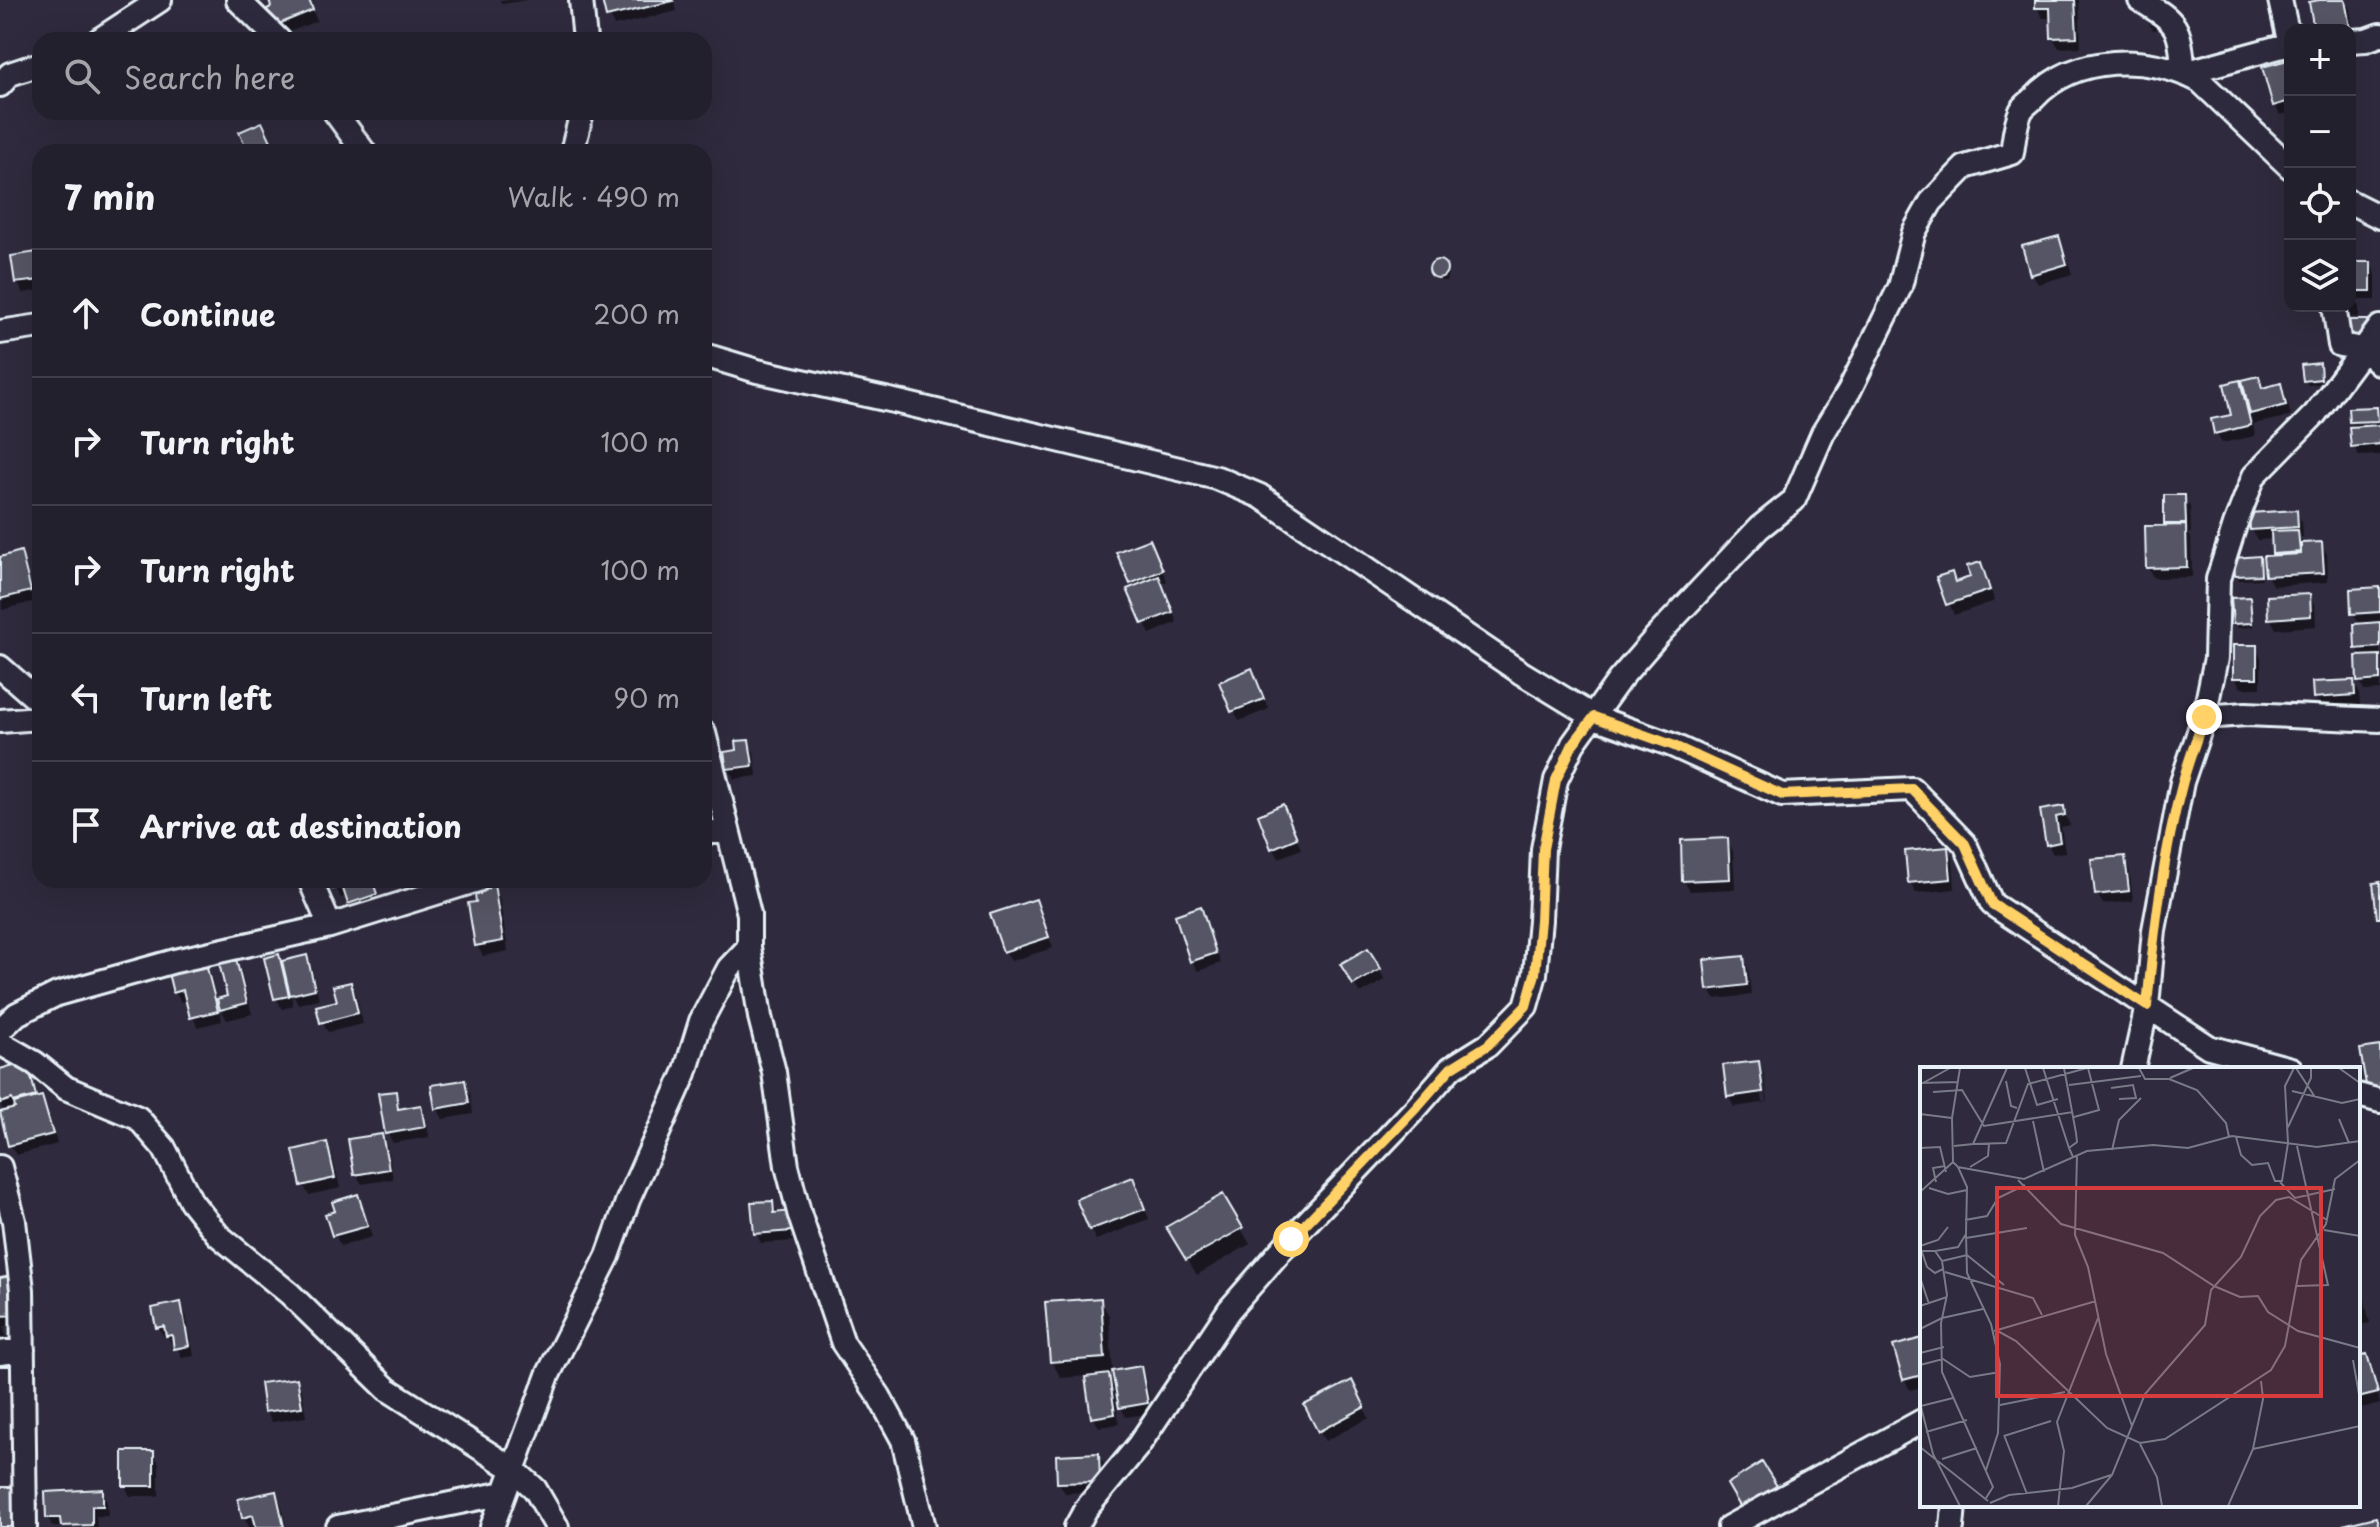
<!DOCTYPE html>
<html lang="en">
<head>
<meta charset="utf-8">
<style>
	body { margin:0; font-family:"Playpen Sans",sans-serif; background:#2b2836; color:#f1f3f6 }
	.controls { position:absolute; right:24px; top:24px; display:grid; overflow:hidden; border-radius:16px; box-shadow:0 8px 32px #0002 }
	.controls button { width:72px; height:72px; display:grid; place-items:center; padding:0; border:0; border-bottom:2px solid #403e4a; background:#23202e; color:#f1f3f6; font:40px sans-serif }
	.stop { position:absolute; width:24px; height:24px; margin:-18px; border:6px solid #ffd166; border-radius:50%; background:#fff }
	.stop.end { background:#ffd166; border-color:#fff; box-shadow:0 2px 8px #0008 }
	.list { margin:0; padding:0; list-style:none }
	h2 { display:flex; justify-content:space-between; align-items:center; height:104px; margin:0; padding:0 32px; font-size:34px }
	h2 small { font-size:26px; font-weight:400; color:#a3a3aa }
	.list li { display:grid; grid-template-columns:52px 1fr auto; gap:24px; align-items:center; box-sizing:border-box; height:128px; padding:0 32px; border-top:2px solid #403e4a }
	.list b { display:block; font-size:30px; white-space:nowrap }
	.list em { font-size:26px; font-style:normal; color:#a3a3aa }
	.icon { flex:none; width:44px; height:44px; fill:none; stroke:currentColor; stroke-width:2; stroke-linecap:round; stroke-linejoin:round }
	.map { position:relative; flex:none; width:2380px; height:1527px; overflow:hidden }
	.search { position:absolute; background:#23202e; box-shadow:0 8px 32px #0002; left:32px; top:32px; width:680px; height:88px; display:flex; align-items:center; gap:20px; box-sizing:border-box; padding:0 28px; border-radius:24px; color:#a3a3aa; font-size:30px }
	.panel { position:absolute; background:#23202e; box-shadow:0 8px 32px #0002; left:32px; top:144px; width:680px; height:744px; border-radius:24px }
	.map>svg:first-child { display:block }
	.shadow { fill:#0007; fill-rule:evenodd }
	.building { fill:#575565; stroke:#e8f1f8; stroke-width:2 }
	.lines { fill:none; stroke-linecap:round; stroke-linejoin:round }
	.minor-casing { stroke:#e8f1f8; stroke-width:28 }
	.minor { stroke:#2f2a3d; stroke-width:22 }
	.route { stroke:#ffd166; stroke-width:10 }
	.inset-road { fill:none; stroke:#797a88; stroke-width:2 }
	.view { fill:#d83c3d; fill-opacity:0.15; stroke:#d83c3d; stroke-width:4 }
	.inset-edge { fill:none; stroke:#e8f1f8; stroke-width:4 }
</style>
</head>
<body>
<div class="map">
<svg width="2380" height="1527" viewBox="0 0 2380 1527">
	<rect width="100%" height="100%" fill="#2f2a3d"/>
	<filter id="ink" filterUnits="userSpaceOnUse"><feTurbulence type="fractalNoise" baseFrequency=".0125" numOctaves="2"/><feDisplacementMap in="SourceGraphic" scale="16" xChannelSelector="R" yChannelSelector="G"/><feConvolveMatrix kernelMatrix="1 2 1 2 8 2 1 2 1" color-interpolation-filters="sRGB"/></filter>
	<g filter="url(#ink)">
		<path class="shadow" d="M271,0h37l9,21 -36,14z
			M500,0h27l-25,4z
			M604,0h70l3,11 -63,15z
			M2037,0h42l2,47 -22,1 -6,-10v-20h-10l-6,-10z
			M2333,0h12l5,9 4,28 -4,-7h-34l-5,-27z
			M2151,17l5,5 2,7 -5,1 -3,-4 -2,-6z
			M2287,62l3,6v45l-10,2 -5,-10z
			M2058,238l6,10 8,26 -34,10 -6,-10z
			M40,242v48l-17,3 -6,-11 22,-28z
			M1441,263l7,11 -2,7h-4l-11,-10 3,-7z
			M2370,264l6,10v26h-18l-6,-10z
			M2350,302h6l3,5v10h-13l-2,-11h6z
			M707,318l3,9 -6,2v-10z
			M2319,365l4,18 -15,2 -3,-5z
			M2258,378l7,11 15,-4 6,11 5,20 -38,8 2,12 -33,7 -6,-10 18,-17 -8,-31z
			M2376,409l4,18v28l-21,1 -6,-10 1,-18 -3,-6z
			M2184,497l6,10 1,26h-3l3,5 1,39 -38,1 -6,-10 21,-40 -3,-5z
			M2296,512l6,10 1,15h-3l3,8 18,-1 6,10 1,28 -55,4 -6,-10 10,-19 -4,-18 -16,1 -5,-11z
			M1149,541l18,40 -6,3 16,38 -27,12 -20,-44 4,-2 -3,-5z
			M20,554l6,10 9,37 -33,9 -2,-51z
			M2259,558l3,21 -23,1 -2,-4z
			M1980,564l15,37 -41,14 -15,-37 12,-4 5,10 17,-6z
			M2380,589v101l-15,1 -6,-10 4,-23 -6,-10 3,-23 -7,-12z
			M2309,596l6,10 1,20 -40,3 -6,-11z
			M2249,599l4,28 -15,1 -3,-5z
			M2255,647l6,11v30h-20l-6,-10z
			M1251,671l18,38 -30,12 -18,-38z
			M2353,682l6,10 1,13 -39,2 -6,-10z
			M748,742l6,10 3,24 -23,3 -5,-11z
			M2062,808l8,17 -9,2 4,25 -12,2 -5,-10 -6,-33z
			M1288,817l13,32 -22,9 -6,-10z
			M1727,840l6,11 2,38 -45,2 -6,-10z
			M1947,849l6,10 2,30 -39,4 -6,-11z
			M2123,858l6,10 4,33 -30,3 -6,-10z
			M332,880h40l9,25 -25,9 -9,-18 -6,2z
			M493,886l6,10 9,55 -25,5 -6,-10 2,-43 4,-8z
			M1035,901l18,47 -42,13 -6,-10z
			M1200,909l21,54 -23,8 -6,-10z
			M1368,951l17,29 -25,14 -17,-29z
			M278,956l4,7 24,-6 6,11 7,31 -21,5 -7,-13 2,15 -11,3 -6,-11z
			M1743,958l5,10 3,27 -36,4 -6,-10z
			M235,961l6,11 11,42 -25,6 -8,-14 3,15 -25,6 -10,-27 -6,2 -6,-10 30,-26 6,10 6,25 13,-3z
			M350,984l6,10 7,30 -35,8 -6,-10 17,-20z
			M1758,1063l6,10 4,29 -34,5 -6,-11zM1758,1071h5l4,31h-4z
			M26,1064l13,35 2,-1 6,10 10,36 -41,11 -6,-10 -5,-32 -5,-9v-33z
			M464,1082l6,10 3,22 -30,5 -6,-11z
			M394,1093l8,18 18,-4 6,11 3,19 -36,6 -6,-10z
			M381,1136l6,10 6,33 -31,5 -6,-10z
			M326,1144l6,11 8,33 -31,7 -6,-10z
			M1138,1190l11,29 -53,21 -6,-11z
			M357,1197l6,10 9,30 -32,9 -12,-31 9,-2z
			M1222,1197l28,47 -53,31 -28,-48z
			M772,1203l7,11 17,10 1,17 -36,2 -5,-10z
			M0,1280l20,45 -16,1 2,16 -6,1z
			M2358,1287l6,10 6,26 -12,2z
			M1100,1300l9,16 4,57 27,-5 6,10 6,35 -26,4 -10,-18 3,25 -20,3 -6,-10 -6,-41 -26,2 -9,-16zM1107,1374h7l3,17z
			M180,1304l6,11 8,41 -12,2 -6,-13 -3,1 -5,-9h-4l-6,-10z
			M1922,1340v47l-12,3 -5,-10 -9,-33z
			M2366,1356l6,10 8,38 -22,6v-52z
			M296,1380l6,10 4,27 -34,5 -6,-10z
			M1351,1383l18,35 -44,23 -19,-35z
			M153,1453l6,10v33h-29l-5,-10z
			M1098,1455l6,10 1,26 -40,2 -6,-10z
			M102,1491l5,11 1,14h-12l1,11h-44l-5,-9z
			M275,1493l6,10 5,24h-37l-5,-10z"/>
		<path class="building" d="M269,0h40l4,10 -39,16 -7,-17 4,-2z
			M602,0h70l1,1 -67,16z
			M2035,0h40l2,37 -26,1 -1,-30h-15z
			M2319,0h26l5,27 -36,3 -5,-28z
			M2288,60l2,41 -17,5 -11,-39z
			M262,122l14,30h-28l-9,-20z
			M2059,236l8,28 -37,11 -8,-29z
			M40,240v40l-25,3 -4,-27 26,-4 -2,-11z
			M1429 269a9 9 0 1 1 18 0a9 9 0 1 1-18 0Z
			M2350,262h21v29h-21z
			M2342,320h25v16h-25z
			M2320,363l1,16 -18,2 -2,-16z
			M2259,376l3,12 19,-5 5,22 -36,9 -8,-34z
			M2240,380l11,45 -37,9 -3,-15 20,-4 -7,-31z
			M2377,407l1,14 -29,1 -1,-14z
			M2380,425v19l-29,3 -2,-20z
			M2164,495h21l1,29h-22z
			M2297,510l1,17 -48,3 -1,-17z
			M2186,525l1,42 -41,1 -1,-42z
			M2298,530l2,22 -28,2 -1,-23z
			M1150,539l13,31 -33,14 -14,-32z
			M2322,542l2,31 -59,3 -2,-20 38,-2v-11z
			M21,551l10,40 -31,8v-42z
			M2260,556l1,19 -26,1 -1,-18z
			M1981,562l9,28 -44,15 -10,-28 16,-5 3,10 15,-5 -3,-11z
			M1159,576l14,36 -31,12 -15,-35z
			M2380,587v25l-29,2 -1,-25z
			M2310,594l1,22 -43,3 -1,-23z
			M2250,597l2,26 -19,1 -2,-26z
			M2380,622v25l-25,2 -1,-25z
			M2233,645h24v33h-24z
			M2380,655v25l-23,2 -1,-26z
			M1252,668l12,31 -33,13 -12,-30z
			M2354,680l1,15 -42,3 -1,-16z
			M749,740l4,26 -26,3 -3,-17 13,-2 -1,-9z
			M1283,804l14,34 -26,11 -13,-34z
			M2064,806l1,9 -9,2 4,25 -14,3 -6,-35z
			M1728,838l2,41 -48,2 -1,-41z
			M1948,847l3,32 -43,4 -3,-32z
			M2125,856l4,35 -34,4 -4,-36z
			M330,880h42l5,14 -29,10 -6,-18 -9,3z
			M2380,882v36h-3l-4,-35z
			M494,884l9,57 -28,5 -7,-43 8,-1 -1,-8h5l-1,-7z
			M1036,899l13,38 -46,15 -13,-38z
			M1201,906l15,47 -26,9 -15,-47z
			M1368,948l13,21 -28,16 -13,-21z
			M279,954l10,42 -15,3 -10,-41z
			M307,955l8,34 -25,6 -8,-34z
			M1744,956l3,29 -40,5 -3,-30z
			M236,959l11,44 -27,7 -3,-11 10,-3 -8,-33z
			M206,964l12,47 -28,7 -7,-28 -10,3 -5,-20z
			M351,982l7,31 -38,10 -4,-17 21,-5 -4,-15z
			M2380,1046v43l-13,2 -7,-42z
			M27,1061l9,35 -23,6 -1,-3 -12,4v-34z
			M1759,1061l4,31 -36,5 -4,-32z
			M465,1080l4,23 -34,6 -4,-24z
			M396,1091l2,18 23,-4 4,22 -40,7 -7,-41z
			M42,1096l11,38 -45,12 -8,-34 15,-4 -1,-5z
			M382,1134l7,35 -35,6 -6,-36z
			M327,1142l8,36 -34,8 -8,-36z
			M1133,1177l12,32 -56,21 -13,-31z
			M358,1194l10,32 -36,10 -7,-22 10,-3 -3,-9z
			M1223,1194l20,34 -57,32 -20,-33z
			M773,1201l1,12 17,-2 1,20 -38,3 -3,-32z
			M11,1276l4,39 -15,1v-38z
			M1101,1298l4,60 -55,4 -5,-60z
			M181,1302l8,44 -15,3 -2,-14 -6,1 -2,-10 -8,2 -4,-20z
			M1922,1338v37l-19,5 -10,-34z
			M2367,1354l11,39 -20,5v-42z
			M1141,1366l7,37 -29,5 -7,-37z
			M1109,1374l6,40 -24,4 -6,-41z
			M297,1378l5,29 -38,5 -4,-29z
			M1352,1380l13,27 -47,25 -14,-27z
			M123,1451h31v35h-31z
			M1099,1453l1,29 -43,1 -1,-28z
			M1762,1462l18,29 -36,22 -17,-29z
			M0,1487h15v40h-15z
			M103,1489v17h-11v19l-31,1 -1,-8h-14l-1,-26z
			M276,1491l8,36h-28l-3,-12 -11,3 -4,-19z
			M2376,1517l3,10h-35l-1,-2z"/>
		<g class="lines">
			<g class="minor-casing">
				<path id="minor" d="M238,0l41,40
					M581,0l4,40
					M2140,0c40,24 39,26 44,73l106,-29
					M2280,0l10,45
					M99,40l61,-40
					M2350,41l16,-1 14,-5
					M0,85l10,-11 30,-10
					M335,112l29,40
					M572,152l10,-40
					M2350,202l30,15
					M2334,306l6,39 23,4 17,15
					M0,332l40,-6
					M704,355l53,16 146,32 314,75 43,18 260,176 74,45 78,28 110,50 130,-6 53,55 27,60 217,143 82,22
					M0,667l40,35
					M2204,717l42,-3 134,6
					M0,721l40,-3
					M704,733l45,181v33l11,70 14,55 13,94 13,50 43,127 36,53 24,44 21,87
					M704,833l24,-3
					M310,880l20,46
					M0,1030l17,-16 40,-20 118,-33 155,-35 148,-46
					M0,1043l35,20 31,25 72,30 26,30 27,53 27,34 72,59 97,95 126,80 22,20 22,38
					M2133,1069l14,-63 7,-76 28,-148 22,-65 12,-59 2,-79 17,-54 19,-49 61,-62 65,-87
					M2358,1095l22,6
					M0,1167l14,54 8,69 3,237
					M0,1353l23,-3
					M338,1527l166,-34
					M492,1527l56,-152 60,-119 20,-56 57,-127 16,-52 28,-53 20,-21
					M1076,1527l10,-18 52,-63 91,-136 62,-71 125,-131 35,-40 37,-23 38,-39 9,-32 5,-54 3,-71 13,-69 17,-36 46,-64 38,-44 102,-108 35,-28 29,-67 26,-42 51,-104 14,-55 17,-30 34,-35 47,-14c2,-12 3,-30 9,-42 3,-5 9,-9 13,-13 41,-44 115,-44 166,-17l90,86
					M1729,1527l193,-106
					M1952,1527l2,-22"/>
			</g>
			<use href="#minor" class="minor"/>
		</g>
	</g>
	<g class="lines" filter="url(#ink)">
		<path class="route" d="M1291,1239l125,-131 35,-40 37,-23 38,-39 9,-32 5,-54 3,-71 13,-69 17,-36 21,-27 78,28 110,50 130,-6 53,55 27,60 155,102c7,-75 16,-152 36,-225 6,-22 14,-43 21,-64"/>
	</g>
	<g transform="translate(1920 1067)">
		<rect width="440" height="440" fill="#2f2a3d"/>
		<path class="inset-road" d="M105,1l12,37 21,-6M123,1l26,80M144,1l12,65 1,9 -8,6 4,9M219,1l6,11h24l28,11 29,33 3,14M376,1l19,29M419,1l21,15M250,11l23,-10M86,14l5,25 6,2M0,16l38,-1M3,16l27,-15M149,18l72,-9M191,21l22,-3 3,13 -17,1M372,24l50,12 18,-4M13,25l29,-2 22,36 89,-14M0,47l32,4M154,50l25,-7 -11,-42M419,52l10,24M113,54l11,51M368,60l23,-49v-10M316,70l5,18 11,10 16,-2 7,18h7l6,-38 -3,-57 9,-18M53,77l33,-1 22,-59 59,-16M34,79l19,-2 34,-76M377,79l31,139 -31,1M0,81l20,-1 6,25M192,83l7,-30 22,-22M157,88l-2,80 13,32 18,87 26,72M33,95l5,5 66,12 63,-28 66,-6 35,3 44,-12 85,11 43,-6M50,100l18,-11 1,-12M98,113l43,44 102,29 51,33 26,11 18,-1 10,16 30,19 62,17M16,115l-3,-14 12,-2M360,115l15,16 40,-9M9,121l19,6 19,-4M0,125l33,-30 -1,-44 8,-50M45,153l22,-4 11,-18 27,-13M404,163l36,6M46,167l1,39 24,51 9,40 -2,69 -12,37M46,171l61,-10M2,184h13l7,10 5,34 -6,28 1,49 51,115 -7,11M15,184l23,-4 8,-13 1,-47 -9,-20M22,194l25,-6 37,30M23,202l-8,4 -8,-6 -7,-21 18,-6 10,-13M25,205l88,26 9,17M0,210l9,27M0,239l27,-9M0,262l22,-11 41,-9M76,263l20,11 91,87 33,15 25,-4 106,-69 14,-24 16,-86 25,-36 9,-45 25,-19M74,264l102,-30M0,286l24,-6M433,293l7,40M0,298l23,-6 27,18 30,-5M0,336l13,51 27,52M80,338l65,-13M1,339l32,-8M6,365l41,-12M84,368l23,59M84,369l47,-15M220,377l17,33 5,29M0,380l68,54M333,382l107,-23M22,392l35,-11M70,436l19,-8 63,-7 39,-13M138,439l6,-55 -7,-29 41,-104M166,439l26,-31 33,-81 60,-69 6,-35 30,-33 19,-41 16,-16 13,-3 38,23M308,439l25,-57 10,-50 -2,-18"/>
		<path class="view" d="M77,121h324v208h-324z"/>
		<rect width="440" height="440" class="inset-edge"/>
	</g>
</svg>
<div class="controls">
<button>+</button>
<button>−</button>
<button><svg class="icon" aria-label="locate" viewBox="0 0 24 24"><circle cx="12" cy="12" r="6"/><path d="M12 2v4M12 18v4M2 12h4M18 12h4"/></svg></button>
<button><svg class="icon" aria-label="layers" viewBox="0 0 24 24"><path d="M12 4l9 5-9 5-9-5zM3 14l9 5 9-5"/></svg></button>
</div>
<div class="stop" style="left:1291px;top:1239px"></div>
<div class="stop end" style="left:2204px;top:717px"></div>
<div class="search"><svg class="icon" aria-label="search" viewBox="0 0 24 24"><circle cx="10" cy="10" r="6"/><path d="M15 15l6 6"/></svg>Search here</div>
<section class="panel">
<h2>7 min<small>Walk · 490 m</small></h2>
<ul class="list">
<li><svg class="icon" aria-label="ahead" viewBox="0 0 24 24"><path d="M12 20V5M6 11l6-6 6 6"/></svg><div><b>Continue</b></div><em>200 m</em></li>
<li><svg class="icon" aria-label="right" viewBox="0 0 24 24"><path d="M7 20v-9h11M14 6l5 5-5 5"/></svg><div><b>Turn right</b></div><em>100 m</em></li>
<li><svg class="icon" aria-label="right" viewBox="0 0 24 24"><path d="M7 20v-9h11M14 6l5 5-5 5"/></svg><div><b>Turn right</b></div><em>100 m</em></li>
<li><svg class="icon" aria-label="left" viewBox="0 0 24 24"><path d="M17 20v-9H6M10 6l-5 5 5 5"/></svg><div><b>Turn left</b></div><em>90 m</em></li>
<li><svg class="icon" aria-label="arrive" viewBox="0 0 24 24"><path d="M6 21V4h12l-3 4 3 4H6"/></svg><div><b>Arrive at destination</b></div></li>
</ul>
</section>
</div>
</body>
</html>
